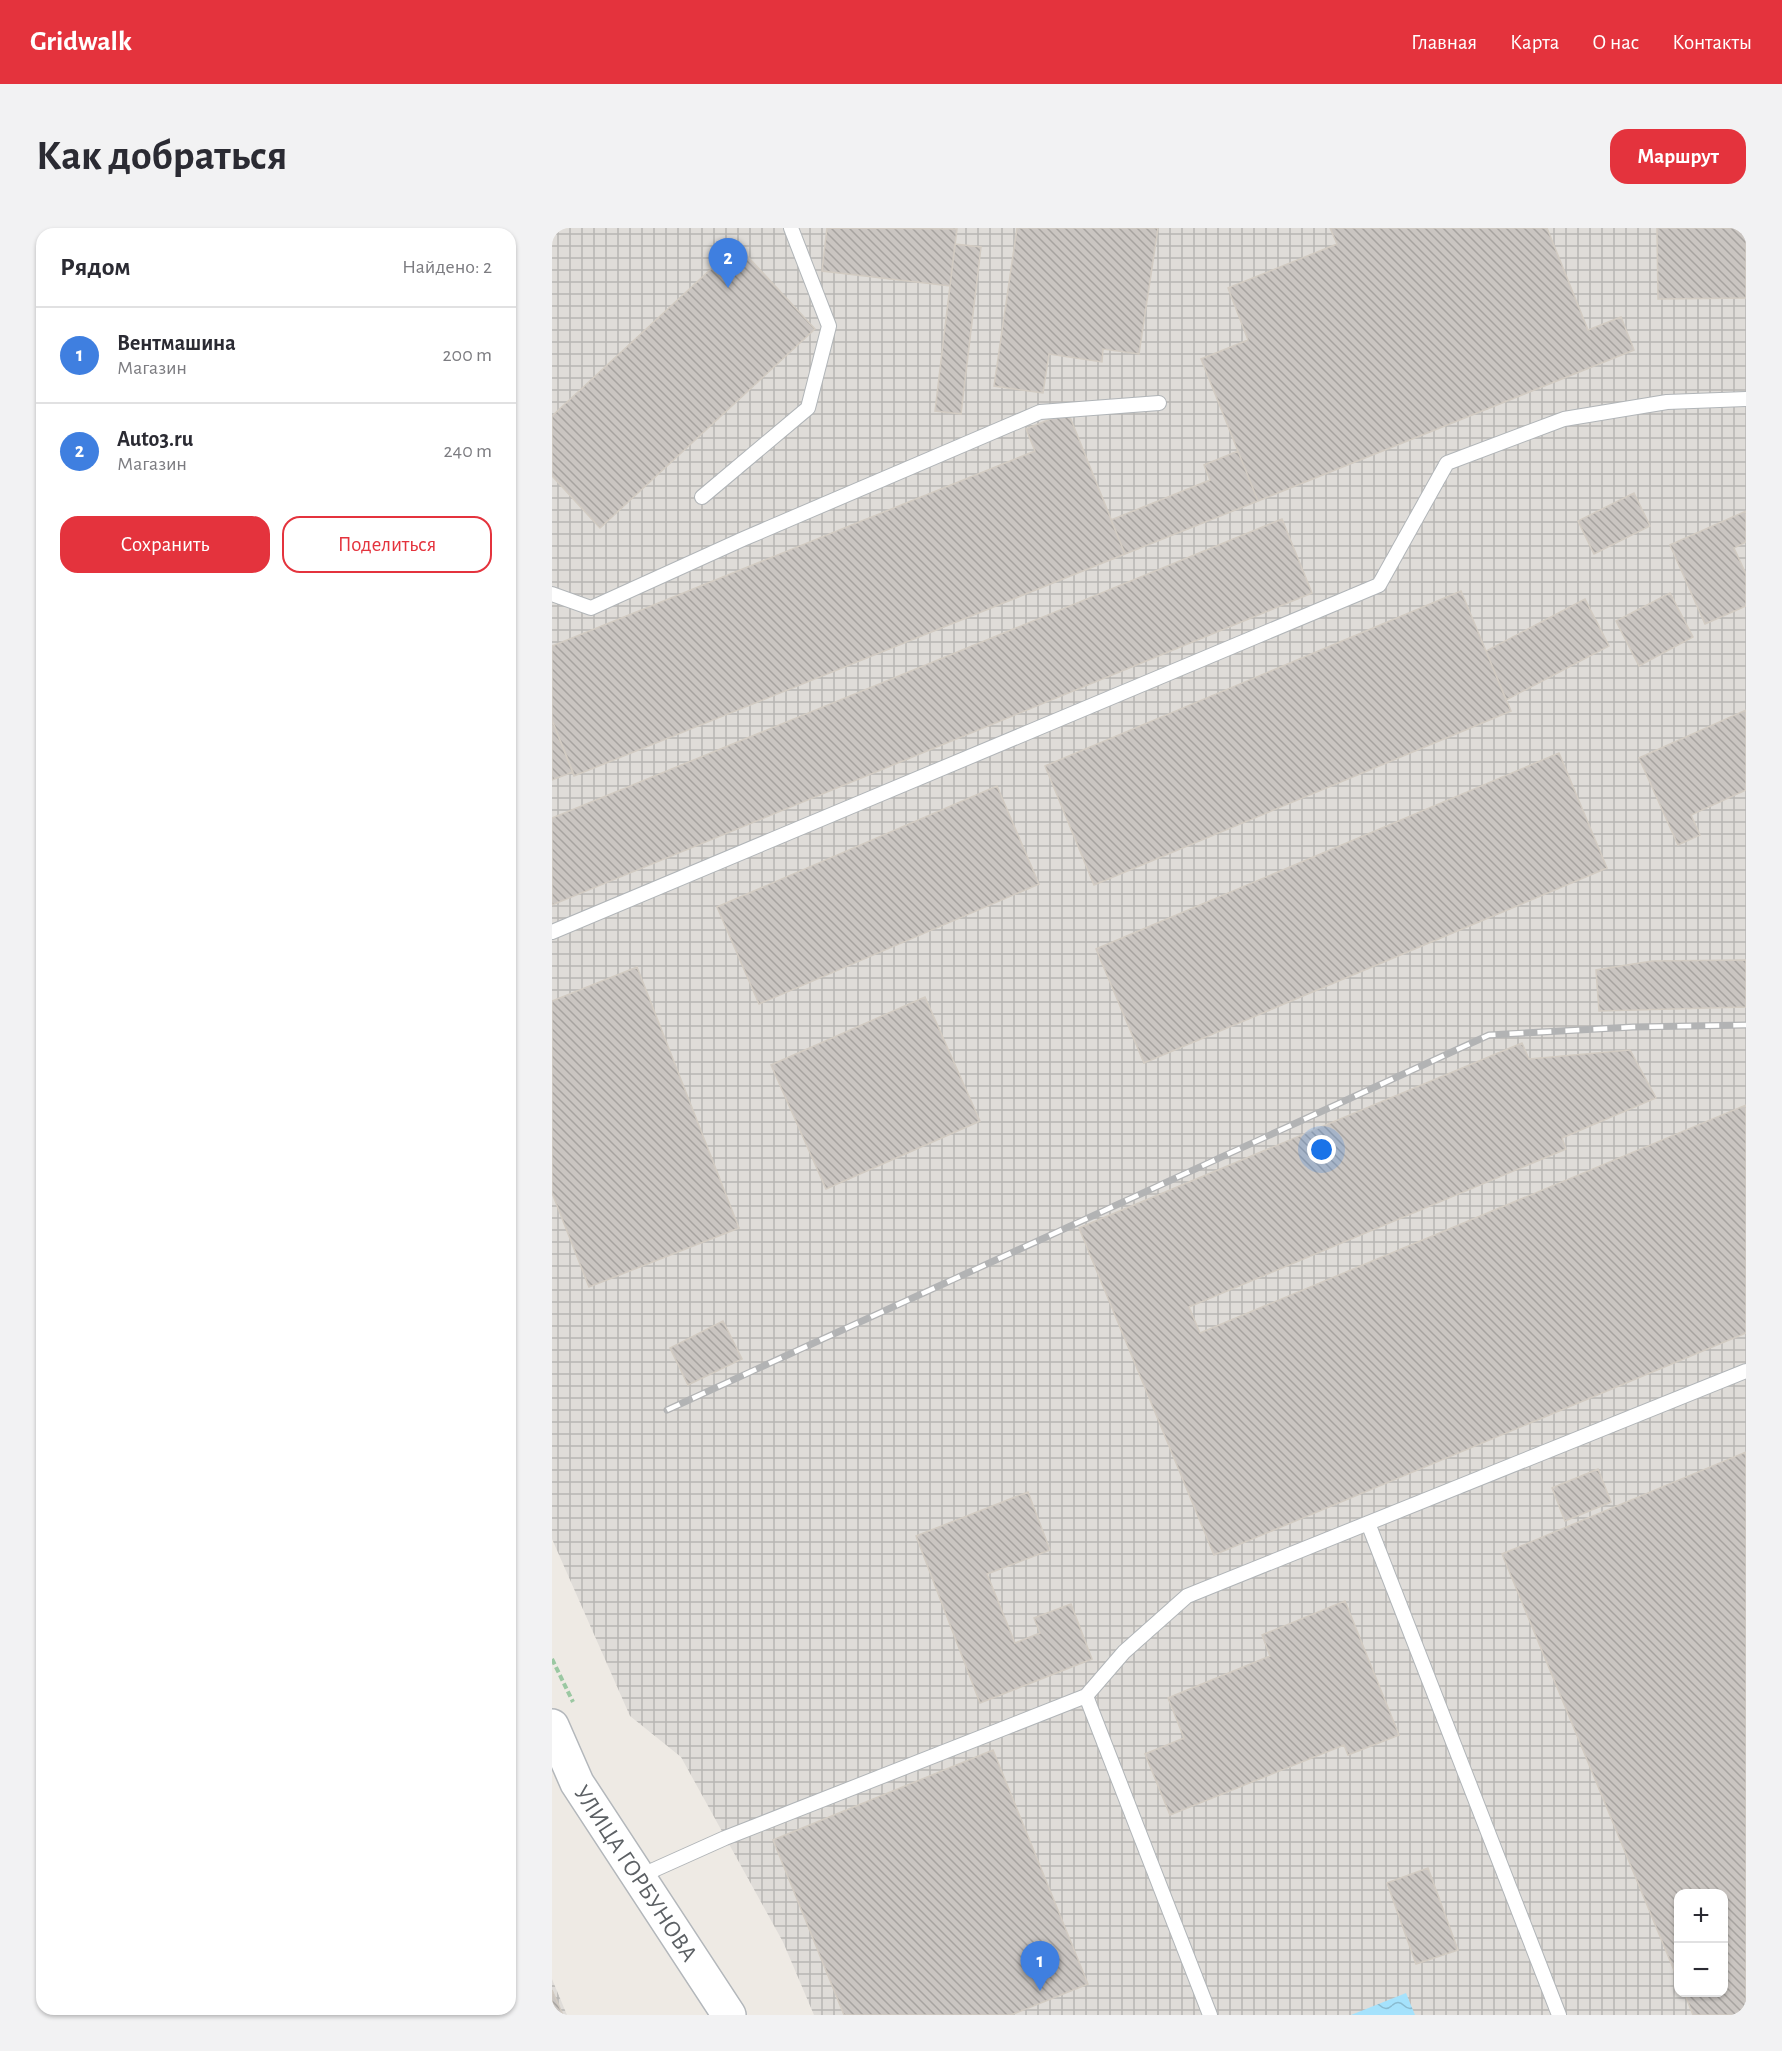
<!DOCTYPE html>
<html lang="ru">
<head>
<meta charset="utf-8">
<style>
	body { margin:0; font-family:"Alegreya Sans",sans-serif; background:#f2f2f3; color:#2b2b33 }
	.controls { position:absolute; right:18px; bottom:18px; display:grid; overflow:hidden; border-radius:12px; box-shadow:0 2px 4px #0004 }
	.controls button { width:54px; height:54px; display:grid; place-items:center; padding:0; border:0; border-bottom:2px solid #e1e1e2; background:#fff; color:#2b2b33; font:30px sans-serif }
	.you { position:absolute; left:770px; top:922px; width:21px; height:21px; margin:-15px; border:4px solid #fff; border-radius:50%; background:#1a73e8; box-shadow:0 0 0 9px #1a73e833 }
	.badge { display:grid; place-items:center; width:39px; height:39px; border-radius:50%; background:#e4333d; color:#fff; font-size:20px; font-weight:700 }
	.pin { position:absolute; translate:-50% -50px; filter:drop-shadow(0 2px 3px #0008) }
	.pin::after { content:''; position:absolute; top:32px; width:21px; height:18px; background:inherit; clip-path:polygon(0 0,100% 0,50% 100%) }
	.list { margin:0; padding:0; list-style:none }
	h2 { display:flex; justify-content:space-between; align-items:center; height:78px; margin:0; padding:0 24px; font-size:26px }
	h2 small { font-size:20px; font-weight:400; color:#7c7c81 }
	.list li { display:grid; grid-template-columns:39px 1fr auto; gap:18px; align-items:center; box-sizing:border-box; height:96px; padding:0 24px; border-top:2px solid #e1e1e2 }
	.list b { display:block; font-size:22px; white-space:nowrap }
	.list p { margin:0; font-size:20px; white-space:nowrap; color:#7c7c81 }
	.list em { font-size:20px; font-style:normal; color:#7c7c81 }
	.actions { display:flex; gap:12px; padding:18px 24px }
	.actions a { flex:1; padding:14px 0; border:2px solid #e4333d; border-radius:18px; text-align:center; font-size:21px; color:#e4333d }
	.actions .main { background:#e4333d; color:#fff }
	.map { position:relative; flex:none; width:1194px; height:1787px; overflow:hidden; border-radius:18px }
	header { display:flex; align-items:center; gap:36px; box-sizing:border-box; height:84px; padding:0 30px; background:#e4333d; color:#fff }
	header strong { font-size:28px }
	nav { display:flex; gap:33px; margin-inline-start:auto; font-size:21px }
	.intro { display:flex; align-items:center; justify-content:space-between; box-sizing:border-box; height:144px; padding:0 36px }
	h1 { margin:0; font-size:42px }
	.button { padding:15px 27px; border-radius:18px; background:#e4333d; color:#fff; font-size:21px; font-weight:700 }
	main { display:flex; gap:36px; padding:0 36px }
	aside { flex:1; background:#fff; border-radius:18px; box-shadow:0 2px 4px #0004 }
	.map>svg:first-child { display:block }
	.industrial { fill:url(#industrial-grid); fill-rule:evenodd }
	.water { fill:url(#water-waves) }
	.building { fill:url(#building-back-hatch); stroke:#d2cbc2; stroke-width:1.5 }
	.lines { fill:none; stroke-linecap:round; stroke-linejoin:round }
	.lane-casing { stroke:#b1b5b8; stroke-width:16 }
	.secondary-casing { stroke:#b3b7bb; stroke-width:36 }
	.path { stroke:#9bc8a2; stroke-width:4; stroke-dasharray:6 3; stroke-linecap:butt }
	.lane { stroke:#fff; stroke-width:14 }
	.secondary { stroke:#fff; stroke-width:33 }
	.rail-casing { stroke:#b2b3b4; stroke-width:7 }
	.rail { stroke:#fff; stroke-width:4.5; stroke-dasharray:14; stroke-linecap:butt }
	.labels { text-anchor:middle; stroke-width:6; stroke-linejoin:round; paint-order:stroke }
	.street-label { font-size:24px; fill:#5c6064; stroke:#fff }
</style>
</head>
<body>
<header>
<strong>Gridwalk</strong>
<nav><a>Главная</a><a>Карта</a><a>О нас</a><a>Контакты</a></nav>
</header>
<div class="intro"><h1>Как добраться</h1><a class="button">Маршрут</a></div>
<main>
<aside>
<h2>Рядом<small>Найдено: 2</small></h2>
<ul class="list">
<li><span class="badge" style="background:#3f7fe0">1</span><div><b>Вентмашина</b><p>Магазин</p></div><em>200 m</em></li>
<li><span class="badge" style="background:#3f7fe0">2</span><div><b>Auto3.ru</b><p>Магазин</p></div><em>240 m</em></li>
</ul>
<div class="actions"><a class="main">Сохранить</a><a>Поделиться</a></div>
</aside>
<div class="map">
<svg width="1194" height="1787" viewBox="0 0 1194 1787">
	<defs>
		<pattern id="industrial-grid" width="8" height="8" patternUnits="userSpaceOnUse" patternTransform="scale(1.5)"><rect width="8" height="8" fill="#dfdcd8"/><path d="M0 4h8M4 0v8" fill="none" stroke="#b8b6b3"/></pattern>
		<pattern id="water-waves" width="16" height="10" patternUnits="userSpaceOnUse" patternTransform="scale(1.5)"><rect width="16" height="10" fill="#a5e2fc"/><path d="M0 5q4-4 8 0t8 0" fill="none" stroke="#8abbd0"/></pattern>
		<pattern id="building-back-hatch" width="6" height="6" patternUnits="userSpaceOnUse" patternTransform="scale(1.5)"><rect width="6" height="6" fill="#cac5c1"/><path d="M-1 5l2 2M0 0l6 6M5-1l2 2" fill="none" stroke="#a7a3a0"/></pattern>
	</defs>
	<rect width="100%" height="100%" fill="#eeeae4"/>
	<path class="industrial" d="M0,0h1194v1787h-932l-31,-73 -102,-185 -51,-41 -78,-177zM1126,1666h46v98h-46z
		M0,1751l15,36h-15z"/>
	<path class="water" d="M854,1765l9,22h-64z"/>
	<path class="building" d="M275,0l130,1 -7,57 -128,-15z
		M465,0h141l-19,126 -36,-5 -1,13 -53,-8 -6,39 -49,-7z
		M778,0h217l41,102 33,-13 13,33 -376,151 -57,-142 47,-19 -20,-52 109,-44z
		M1105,0h89v70l-88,1z
		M403,16l26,3 -20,167 -26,-3z
		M185,17l78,84 -215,199 -48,-52v-60z
		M516,184l57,142 -551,222 -22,-56v-74l483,-195 -9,-22z
		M686,223l20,50 -133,53 -14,-34 99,-40 -6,-15z
		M1082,265l16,33 -56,28 -16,-33z
		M1194,283v31l-12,6 12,26v32l-41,18 -35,-79z
		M730,291l30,74 -760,312v-87z
		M909,363l50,120 -417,174 -49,-119z
		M1118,365l23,44 -54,29 -23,-45z
		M1033,371l24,47 -103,54 -20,-49z
		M1194,482v80l-55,25 9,20 -22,10 -39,-87z
		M0,492l21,52 -21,8z
		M1007,525l48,115 -463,195 -48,-114z
		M445,558l42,98 -280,120 -42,-97z
		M1194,732v47l-147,4 -3,-41 56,-9z
		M85,739l102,261 -150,59 -37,-94v-192z
		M373,769l55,124 -154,68 -55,-124z
		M970,815l7,16 101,-9 26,48 -94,40 4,11 -377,158 11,26 546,-228v228l-532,222 -135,-327z
		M171,1093l19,38 -54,26 -18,-37z
		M1194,1224v563h-53l-9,-23h40v-98h-46v86l-176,-426z
		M1046,1241l13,33 -46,19 -13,-33z
		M476,1264l22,58 -63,24 28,69 25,-10 -6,-15 37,-14 21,55 -112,44 -64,-167z
		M793,1373l54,134 -51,20 -4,-10 -174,70 -25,-61 39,-16 -16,-40 102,-42 -8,-21z
		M441,1522l95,234 -77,31h-167l-71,-175z
		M876,1640l30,82 -42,14 -29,-81z
		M0,1762l11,25h-11z"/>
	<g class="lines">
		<g class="lane-casing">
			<path id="lane" d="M150,269l106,-89 21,-82 -38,-98
				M0,366l39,14 152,-69 297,-127 119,-9
				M0,704l827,-347 68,-122 117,-44 103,-17 79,-3
				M816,1295l191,492
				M86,1649l87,-39 361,-142
				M658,1787l-124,-319 38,-44 63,-56 559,-225"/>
		</g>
		<g class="secondary-casing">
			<g id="secondary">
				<path id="s1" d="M0,1498l25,57 152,232"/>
			</g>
		</g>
		<path class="path" d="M0,1431l21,43"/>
		<use href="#lane" class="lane"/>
		<use href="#secondary" class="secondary"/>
		<g class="rail-casing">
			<path id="rail" d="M115,1182l822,-375 144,-8 113,-2"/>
		</g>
		<use href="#rail" class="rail"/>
	</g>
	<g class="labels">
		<g class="street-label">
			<text dy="8" stroke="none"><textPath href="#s1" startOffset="170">УЛИЦА ГОРБУНОВА</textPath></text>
		</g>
	</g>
</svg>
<div class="controls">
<button>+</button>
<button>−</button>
</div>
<div class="you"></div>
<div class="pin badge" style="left:488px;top:1763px;background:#3f7fe0">1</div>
<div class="pin badge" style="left:176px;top:60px;background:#3f7fe0">2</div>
</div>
</main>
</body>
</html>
